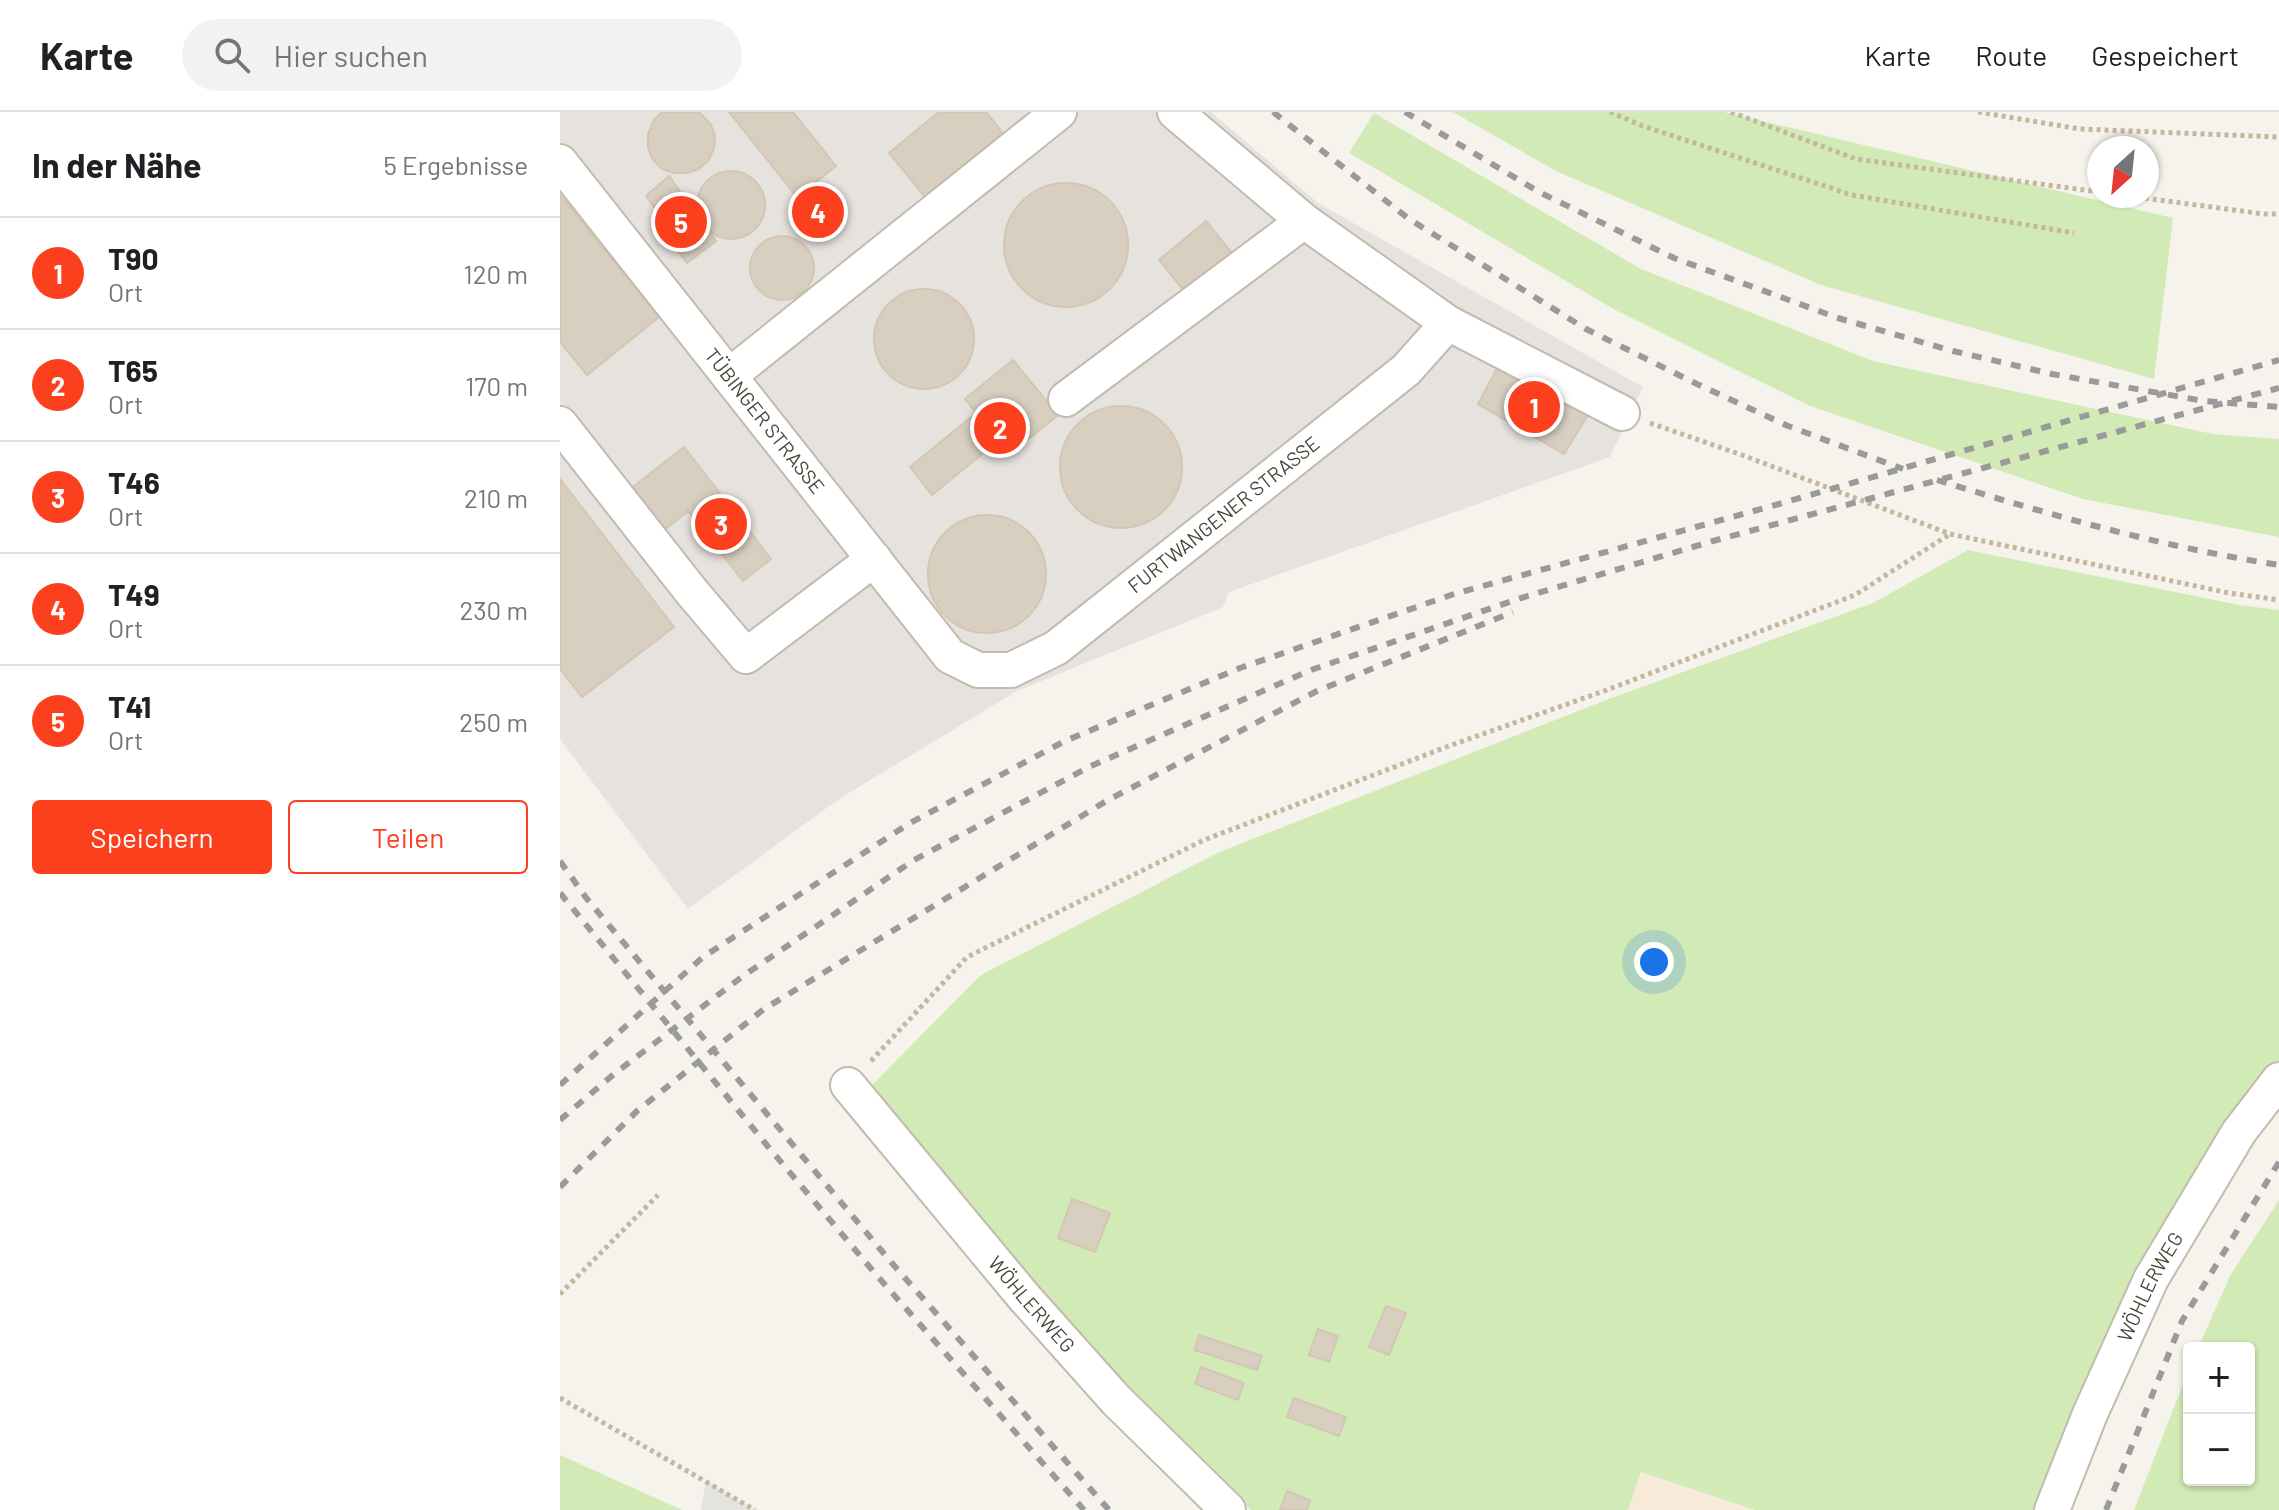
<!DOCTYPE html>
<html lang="de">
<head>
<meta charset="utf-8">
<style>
	body { margin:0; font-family:Barlow,sans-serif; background:#f2f2f2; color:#202124 }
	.controls { position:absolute; right:24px; bottom:24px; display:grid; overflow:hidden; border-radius:8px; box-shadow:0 2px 6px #0004 }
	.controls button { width:72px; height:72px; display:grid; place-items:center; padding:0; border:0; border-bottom:2px solid #e0e0e0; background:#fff; color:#202124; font:40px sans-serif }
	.compass { position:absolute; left:1527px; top:24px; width:72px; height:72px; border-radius:50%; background:#fff; box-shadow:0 2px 6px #0004; rotate:207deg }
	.you { position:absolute; left:1094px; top:850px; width:28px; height:28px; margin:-20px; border:6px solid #fff; border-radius:50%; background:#1a73e8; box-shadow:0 0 0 12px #1a73e833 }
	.badge { display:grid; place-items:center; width:52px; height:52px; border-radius:50%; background:#fc3f1d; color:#fff; font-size:26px; font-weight:700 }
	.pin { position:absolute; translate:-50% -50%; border:4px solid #fff; box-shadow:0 2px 8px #0006 }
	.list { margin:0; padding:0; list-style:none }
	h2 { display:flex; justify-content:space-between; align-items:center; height:104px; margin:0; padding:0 32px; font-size:34px }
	h2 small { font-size:26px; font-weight:400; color:#757577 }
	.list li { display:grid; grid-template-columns:52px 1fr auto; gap:24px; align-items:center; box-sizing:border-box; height:112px; padding:0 32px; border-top:2px solid #e0e0e0 }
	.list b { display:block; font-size:30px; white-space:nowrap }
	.list p { margin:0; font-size:26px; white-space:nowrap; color:#757577 }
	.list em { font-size:26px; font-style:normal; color:#757577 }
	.actions { display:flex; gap:16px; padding:24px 32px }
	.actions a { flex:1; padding:18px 0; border:2px solid #fc3f1d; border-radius:8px; text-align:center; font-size:28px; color:#fc3f1d }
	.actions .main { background:#fc3f1d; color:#fff }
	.icon { flex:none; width:44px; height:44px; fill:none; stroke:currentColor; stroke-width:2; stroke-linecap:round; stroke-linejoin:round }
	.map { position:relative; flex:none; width:1719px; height:1398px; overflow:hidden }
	header { display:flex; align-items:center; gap:48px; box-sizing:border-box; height:112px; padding:0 40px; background:#fff; border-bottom:2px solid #e0e0e0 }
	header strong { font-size:38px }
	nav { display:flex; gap:44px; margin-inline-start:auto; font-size:28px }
	.search { width:560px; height:72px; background:#f2f2f2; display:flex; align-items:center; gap:20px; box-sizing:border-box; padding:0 28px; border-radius:44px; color:#757577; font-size:30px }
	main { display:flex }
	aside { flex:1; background:#fff }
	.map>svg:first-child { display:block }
	.commercial { fill:#f7ead8 }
	.industrial { fill:#e6e2dd }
	.green { fill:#d2eab5 }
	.parking { fill:#e5e3e0 }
	.building { fill:#d8cfc1; stroke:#d3c7b4; stroke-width:2 }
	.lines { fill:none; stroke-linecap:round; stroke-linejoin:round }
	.minor-casing { stroke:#c2bbae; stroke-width:38 }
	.path { stroke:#c4b79f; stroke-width:5; stroke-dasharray:4 4; stroke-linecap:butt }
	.minor { stroke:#fff; stroke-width:34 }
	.rail { stroke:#9a9a9a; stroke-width:6; stroke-dasharray:10 10; stroke-linecap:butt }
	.labels { text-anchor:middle; stroke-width:7; stroke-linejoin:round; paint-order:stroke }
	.street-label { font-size:20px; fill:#4b4439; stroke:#fff }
</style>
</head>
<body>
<header>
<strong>Karte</strong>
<div class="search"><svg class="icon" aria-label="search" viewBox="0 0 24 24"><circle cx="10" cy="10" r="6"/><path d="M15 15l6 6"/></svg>Hier suchen</div>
<nav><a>Karte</a><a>Route</a><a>Gespeichert</a></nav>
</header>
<main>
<aside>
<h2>In der Nähe<small>5 Ergebnisse</small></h2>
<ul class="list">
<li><span class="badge">1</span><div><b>T90</b><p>Ort</p></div><em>120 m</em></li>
<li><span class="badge">2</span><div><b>T65</b><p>Ort</p></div><em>170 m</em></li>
<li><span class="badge">3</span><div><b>T46</b><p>Ort</p></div><em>210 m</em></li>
<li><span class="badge">4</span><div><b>T49</b><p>Ort</p></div><em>230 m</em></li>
<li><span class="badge">5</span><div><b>T41</b><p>Ort</p></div><em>250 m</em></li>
</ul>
<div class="actions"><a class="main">Speichern</a><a>Teilen</a></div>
</aside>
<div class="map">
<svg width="1719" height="1398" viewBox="0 0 1719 1398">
	<rect width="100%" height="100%" fill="#f6f3ec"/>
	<path class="commercial" d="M1080,1360l115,38h-127z"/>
	<path class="industrial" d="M0,0h651l107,91 325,184 -33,70 -381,135 -6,15 -206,84 -178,108 -151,110 -128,-170z"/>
	<path class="green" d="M893,0h271l449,106 -19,161 -333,-94 -265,-114z
		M814,1l267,156 232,92 340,73 66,5v98l-196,-38 -273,-93 -193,-95 -268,-158z
		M1408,438l271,55 40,5v452l-50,62 -192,386h-282l-114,-38 -13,38h-377l-96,-84 -228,-265 -58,-73 112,-113 236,-122 389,-153 267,-97z
		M1719,1088v310h-145l55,-141v111h60v-132h-51l33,-74z
		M0,1343l122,55h-122z"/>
	<path class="parking" d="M146,1369l49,29h-54z"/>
	<path class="building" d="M102,0h37l11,11 5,12 -1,13 -5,12 -10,9 -12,4h-13l-12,-4 -9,-9 -5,-12v-14l6,-14z
		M169,0h64l43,54 -39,31z
		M379,0h47l17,21 -78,64 -36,-44z
		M137 93a34 34 0 1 1 68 0a34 34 0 1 1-68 0Z
		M109,64l47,65 -29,22 -29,-39 5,-4 -17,-24z
		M444 133a62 62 0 1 1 124 0a62 62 0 1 1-124 0Z
		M272,80l8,12 -36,28 -9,-12z
		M0,83l99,122 -72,58 -27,-33z
		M646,109l29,36 -47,39 -29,-36z
		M190 156a32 32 0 1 1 64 0a32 32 0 1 1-64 0Z
		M314 227a50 50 0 1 1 100 0a50 50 0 1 1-100 0Z
		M453,248l45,55 -48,39 -11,-14 -67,55 -22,-28 66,-54 -11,-14z
		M941,249l90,49 -27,44 -86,-50z
		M500 355a61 61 0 1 1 122 0a61 61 0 1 1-122 0Z
		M124,335l87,112 -28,22 -55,-70 -31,25 -33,-42z
		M0,367l114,148 -92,70 -22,-28z
		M368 462a59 59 0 1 1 118 0a59 59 0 1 1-118 0Z
		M512,1087l38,14 -15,39 -37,-14z
		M826,1194l20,7 -17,42 -20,-8z
		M758,1217l20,7 -9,26 -20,-7z
		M639,1223l63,21 -5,14 -62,-20z
		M641,1255l43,16 -6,17 -43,-16z
		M734,1286l52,19 -7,19 -52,-19z
		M727,1379l23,9 -3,10h-27z"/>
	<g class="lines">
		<g class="minor-casing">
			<g id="minor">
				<path d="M615,0l129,109 144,102 174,90"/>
				<path id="s1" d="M0,50l390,494 28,14h33l45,-22 350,-278 42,-47"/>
				<path d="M169,264l330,-264"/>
				<path d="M506,287l238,-178"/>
				<path d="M0,312l131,167 55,65 128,-97"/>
				<path id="s2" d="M288,973l176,212 92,103 112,110"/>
				<path id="s3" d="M1492,1398l38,-96 61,-135 88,-147 40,-52"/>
			</g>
		</g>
		<path class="path" d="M1050,0l33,14 209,69 222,38
			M1171,0l125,47 243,33
			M1418,0l102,17 199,8
			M1569,84l135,18h15
			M1090,311l92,32 208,79 279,59 50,7
			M311,949l96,-104 237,-117 245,-94 155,-55 251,-96 95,-61
			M0,1182l98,-99
			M0,1286l195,112"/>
		<use href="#minor" class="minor"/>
		<path class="rail" d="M713,0l136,107 177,110 111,55 91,42 115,43
			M845,0l134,80 135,66 164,60 115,33 99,23 152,27 75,6
			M1377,368c113,35 225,67 342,85
			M0,749l27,38 304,363 218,248
			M0,781l210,256 109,129 205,232
			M0,973l143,-128 207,-134 155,-82 175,-73 214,-74 325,-90 500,-144
			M0,1008l54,-46 129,-98 171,-116 177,-94 220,-96 210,-72 192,-57 566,-153
			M0,1075l77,-76 127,-102 344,-209 209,-109 196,-79
			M1546,1398l76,-189 97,-159"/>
	</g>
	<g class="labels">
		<g class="street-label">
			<text dy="7" stroke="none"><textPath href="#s1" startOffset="330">TÜBINGER STRASSE</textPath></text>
			<text dy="7" stroke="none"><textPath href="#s1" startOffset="958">FURTWANGENER STRASSE</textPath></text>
			<text dy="7" stroke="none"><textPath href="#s3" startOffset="244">WÖHLERWEG</textPath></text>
			<text dy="7" stroke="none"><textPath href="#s2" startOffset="286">WÖHLERWEG</textPath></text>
		</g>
	</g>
</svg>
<div class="controls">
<button>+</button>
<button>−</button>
</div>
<svg class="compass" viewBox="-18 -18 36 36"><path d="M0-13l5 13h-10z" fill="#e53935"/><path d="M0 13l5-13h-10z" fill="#757577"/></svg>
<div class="you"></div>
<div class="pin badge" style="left:974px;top:295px">1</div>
<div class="pin badge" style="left:440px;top:316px">2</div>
<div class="pin badge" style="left:161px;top:412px">3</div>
<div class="pin badge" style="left:258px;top:100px">4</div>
<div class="pin badge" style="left:121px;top:110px">5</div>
</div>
</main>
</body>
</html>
